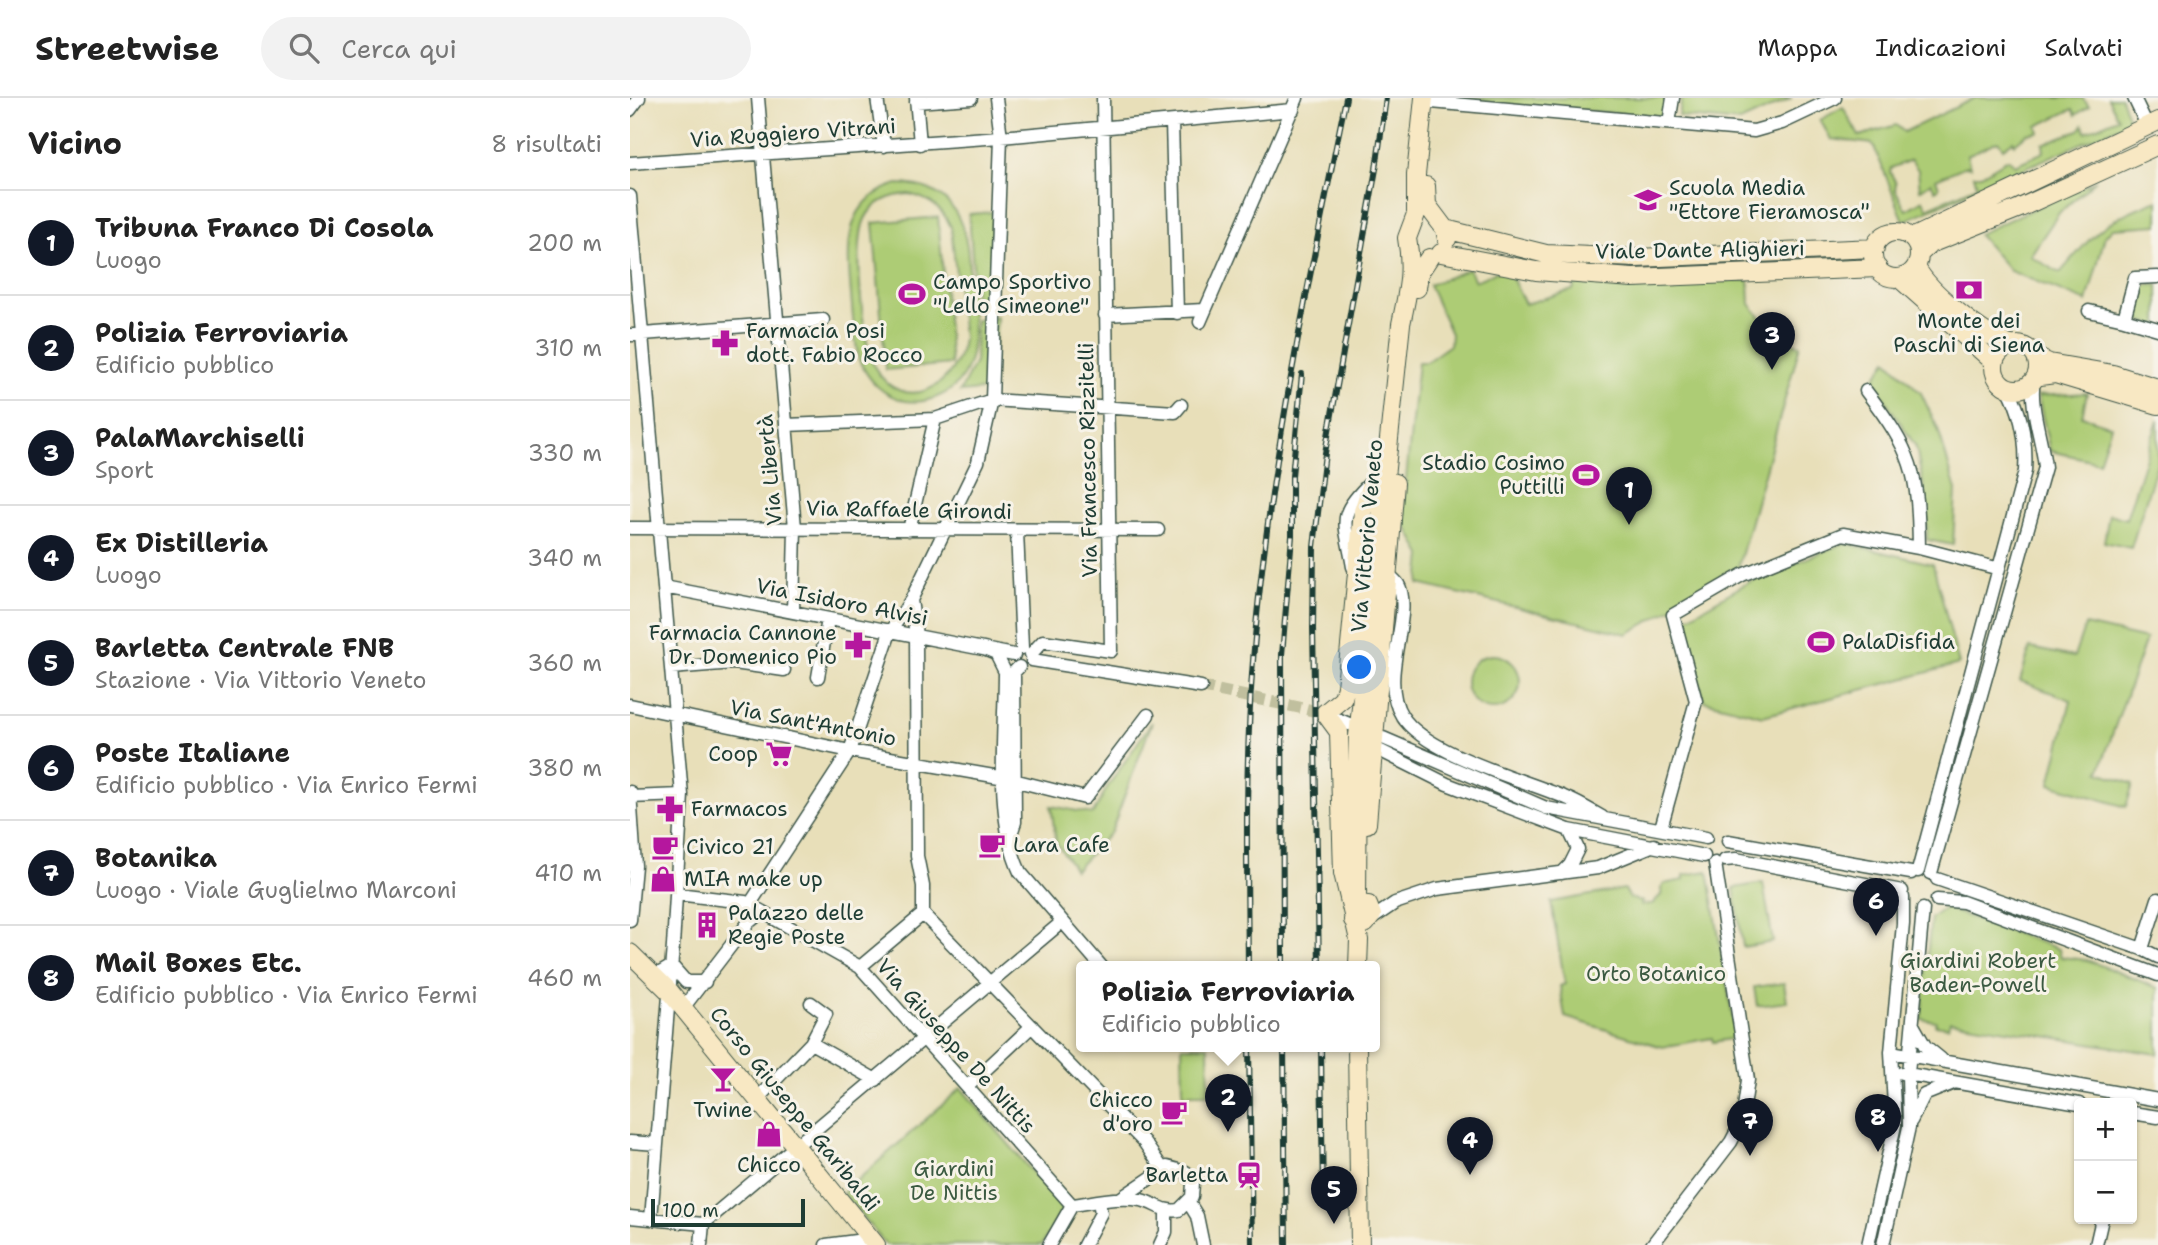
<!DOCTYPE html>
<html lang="it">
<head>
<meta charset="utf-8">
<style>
	body { margin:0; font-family:"Shantell Sans",sans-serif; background:#f2f2f2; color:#222 }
	.controls { position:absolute; right:21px; bottom:21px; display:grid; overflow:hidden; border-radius:7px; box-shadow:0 2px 5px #0004 }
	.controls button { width:63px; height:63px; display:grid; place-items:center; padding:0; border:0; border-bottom:2px solid #e0e0e0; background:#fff; color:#222; font:35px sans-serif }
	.scale { position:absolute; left:21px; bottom:18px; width:154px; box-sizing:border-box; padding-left:7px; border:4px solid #1f3d34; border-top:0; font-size:19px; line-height:24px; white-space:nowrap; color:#1f3d34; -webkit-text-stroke:5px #f7f3e8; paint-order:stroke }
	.you { position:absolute; left:730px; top:570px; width:24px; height:24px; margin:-18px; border:5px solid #fff; border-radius:50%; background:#1a73e8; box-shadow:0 0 0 10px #1a73e833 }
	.badge { display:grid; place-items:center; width:46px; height:46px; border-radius:50%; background:#111827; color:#fff; font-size:23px; font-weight:700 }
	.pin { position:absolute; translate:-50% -58px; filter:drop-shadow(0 2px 4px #0008) }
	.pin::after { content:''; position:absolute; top:37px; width:24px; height:21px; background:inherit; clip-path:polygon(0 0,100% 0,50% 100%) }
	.popup { position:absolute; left:446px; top:863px; width:304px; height:91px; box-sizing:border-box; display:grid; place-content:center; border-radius:7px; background:#fff; filter:drop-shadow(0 2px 5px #0005); font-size:23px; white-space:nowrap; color:#767676 }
	.popup b { font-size:26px; color:#222 }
	.popup::after { content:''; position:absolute; left:50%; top:100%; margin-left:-14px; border:14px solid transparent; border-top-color:#fff }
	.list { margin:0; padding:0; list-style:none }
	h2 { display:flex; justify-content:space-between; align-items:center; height:91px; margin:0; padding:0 28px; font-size:30px }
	h2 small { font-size:23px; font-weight:400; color:#767676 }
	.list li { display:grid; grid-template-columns:46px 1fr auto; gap:21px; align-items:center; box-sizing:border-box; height:105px; padding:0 28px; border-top:2px solid #e0e0e0 }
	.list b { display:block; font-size:26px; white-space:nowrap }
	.list p { margin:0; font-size:23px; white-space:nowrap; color:#767676 }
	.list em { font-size:23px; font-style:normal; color:#767676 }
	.icon { flex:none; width:38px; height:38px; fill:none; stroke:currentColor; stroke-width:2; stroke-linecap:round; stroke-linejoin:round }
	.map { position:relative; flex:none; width:1528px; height:1147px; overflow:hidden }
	header { display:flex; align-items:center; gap:42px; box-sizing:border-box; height:98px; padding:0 35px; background:#fff; border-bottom:2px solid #e0e0e0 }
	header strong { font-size:33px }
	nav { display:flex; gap:38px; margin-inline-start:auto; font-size:24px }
	.search { width:490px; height:63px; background:#f2f2f2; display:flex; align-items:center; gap:18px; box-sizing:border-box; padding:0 24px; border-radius:38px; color:#767676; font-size:26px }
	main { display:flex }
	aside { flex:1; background:#fff }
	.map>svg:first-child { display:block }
	.green { fill:#adcc74; stroke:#668454; stroke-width:2; fill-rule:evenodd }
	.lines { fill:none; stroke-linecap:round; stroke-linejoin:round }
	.street-tunnel { stroke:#c0bf9e; stroke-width:12; stroke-dasharray:12 6; stroke-linecap:butt }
	.street-casing { stroke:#3d5548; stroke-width:15 }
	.secondary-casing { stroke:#3d5548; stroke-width:20 }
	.street { stroke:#fff; stroke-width:12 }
	.secondary { stroke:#f8e8c3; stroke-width:18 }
	.rail-casing { stroke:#1f3d34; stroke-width:6 }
	.rail { stroke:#f7f3e8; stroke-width:3.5; stroke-dasharray:10; stroke-linecap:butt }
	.labels { text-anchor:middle; stroke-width:6; stroke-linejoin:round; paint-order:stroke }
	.street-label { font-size:21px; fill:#1f3d34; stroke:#f7f3e8 }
	.poi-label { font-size:21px; fill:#1f3d34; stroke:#f7f3e8; text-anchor:start }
	.park-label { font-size:21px; fill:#3b5a41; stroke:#f7f3e8 }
</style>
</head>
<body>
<header>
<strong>Streetwise</strong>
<div class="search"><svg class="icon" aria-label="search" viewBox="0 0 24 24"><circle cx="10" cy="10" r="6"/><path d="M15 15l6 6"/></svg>Cerca qui</div>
<nav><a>Mappa</a><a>Indicazioni</a><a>Salvati</a></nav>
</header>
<main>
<aside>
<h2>Vicino<small>8 risultati</small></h2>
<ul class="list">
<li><span class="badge">1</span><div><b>Tribuna Franco Di Cosola</b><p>Luogo</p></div><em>200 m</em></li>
<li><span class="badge">2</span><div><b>Polizia Ferroviaria</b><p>Edificio pubblico</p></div><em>310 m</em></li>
<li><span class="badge">3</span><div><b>PalaMarchiselli</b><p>Sport</p></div><em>330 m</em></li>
<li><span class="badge">4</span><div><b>Ex Distilleria</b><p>Luogo</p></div><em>340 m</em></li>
<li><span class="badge">5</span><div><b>Barletta Centrale FNB</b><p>Stazione · Via Vittorio Veneto</p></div><em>360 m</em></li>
<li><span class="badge">6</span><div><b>Poste Italiane</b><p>Edificio pubblico · Via Enrico Fermi</p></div><em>380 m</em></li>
<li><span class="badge">7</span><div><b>Botanika</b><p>Luogo · Viale Guglielmo Marconi</p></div><em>410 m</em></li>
<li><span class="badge">8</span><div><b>Mail Boxes Etc.</b><p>Edificio pubblico · Via Enrico Fermi</p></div><em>460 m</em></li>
</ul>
</aside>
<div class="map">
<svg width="1528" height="1147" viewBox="0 0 1528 1147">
	<rect width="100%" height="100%" fill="#f7f3e8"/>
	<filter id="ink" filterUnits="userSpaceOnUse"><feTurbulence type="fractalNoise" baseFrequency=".0143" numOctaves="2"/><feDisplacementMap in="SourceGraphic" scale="14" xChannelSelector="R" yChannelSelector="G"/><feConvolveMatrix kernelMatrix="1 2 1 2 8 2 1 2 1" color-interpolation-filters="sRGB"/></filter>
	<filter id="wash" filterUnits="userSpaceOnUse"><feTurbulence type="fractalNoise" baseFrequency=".00686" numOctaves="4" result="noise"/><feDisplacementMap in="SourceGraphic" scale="28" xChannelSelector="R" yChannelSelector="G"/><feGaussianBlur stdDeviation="1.57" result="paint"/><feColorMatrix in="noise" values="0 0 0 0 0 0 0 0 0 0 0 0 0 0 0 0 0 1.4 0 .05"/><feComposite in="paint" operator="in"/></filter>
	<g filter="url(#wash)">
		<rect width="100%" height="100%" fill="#e8dfb9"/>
		<path class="green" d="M830,0h206l-2,19 -205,-16z
			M1052,0h61l2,4 9,-4h38l-52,24 -61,-6z
			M1345,0h107l7,8 -13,9 -3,-6 -36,17 2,6 -12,2 -12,10 -2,-3 -10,7 -5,-7 -31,14 3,12 -4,-1 -30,13 3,9 -4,2 -4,-8 -11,8 -2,-20 -7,-10 -20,8 -1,4 6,11 -1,6 11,21 17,-10 4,8 50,-22 -3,-11h7l27,-16 7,6 29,-13 -1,-8 36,-14 4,-5 3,7 32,-14 -10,-20h13l9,24 -226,99 -31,-77 -42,-5 -11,-19 23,-13 16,29 37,-11 8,7z
			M1466,82l-37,33 -29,43 30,17c36,-42 45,-54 98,-73v25l-45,3 -8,8 -18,66 -77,-31 -32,-37z
			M268,86c23,0 43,7 56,26 15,23 15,52 16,78 3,38 12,92 -33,109 -10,4 -21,6 -32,4 -23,-6 -36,-20 -46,-41 -5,-21 -6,-43 -8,-65 -4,-47 -9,-95 47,-111zM279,96c21,5 33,14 42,33l12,111c-4,48 -59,79 -88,30 -13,-23 -22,-125 -10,-149 8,-17 26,-24 44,-25z
			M365,114l-2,95 -17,1 -7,-94z
			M308,119l13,147 -65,6 -13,-147z
			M839,171l6,12 26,-11 11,8 13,26 48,-14 2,-8 174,-2 1,24 28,35 22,6 -63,226 -110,63 -208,-50 3,-29 -20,-37 16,-156h8l24,-17 1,-11 -22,-49z
			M1506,187h22v41l-29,-9z
			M367,219l-6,72 -31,3 15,-30 1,-42z
			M1257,262l34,33 17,36 18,61 -3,55 -26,-5 -1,-41 -10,-52 -43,-66z
			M1457,295l-5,23 29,10 -12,36 -49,-11 -12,-55z
			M1528,322v41l-27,87 -27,-6 5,-28 17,5z
			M1214,445l89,21 26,100 -196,52 -59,-15 -21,-81 66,-38z
			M1455,527l61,14 -47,133 34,12 -7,23 -76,-23 21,-84 -51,-19 10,-33 44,9z
			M836 584a27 27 0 1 1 54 0a27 27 0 1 1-54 0Z
			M522,624l-41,110 -36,38 -19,-28 -5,-36 42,8 15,-28z
			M1078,773l28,167 -23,4 -1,-4 -50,9 -97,-30 -5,-31 5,-2 -14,-82 73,-13 6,9 12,3 -1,4 11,-1 9,-9 2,-11 21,-4v-5z
			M1133,785l10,59 -30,5 -9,-59z
			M1315,810l114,41 2,8 26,3 71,28v66l-208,-33 -2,6 -13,-2 1,-4 -15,-2 10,-101z
			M1154,885l3,19 -30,4 -3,-19z
			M552,948h26l1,48h-26z
			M331,990l102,120 -21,37h-156l-43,-52z"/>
	</g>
	<g filter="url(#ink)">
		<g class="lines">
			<path class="street-tunnel" d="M571,589l124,26"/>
			<g class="street-casing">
				<path id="street" d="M128,0l37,430 -2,84
					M247,0l7,48
					M286,0l4,46
					M1504,0l13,27
					M286,4l55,-4
					M801,4l323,29 28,-8 53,-25
					M0,12l9,-12
					M542,24l5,191
					M1039,25l4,-25
					M0,65l371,-26 292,-27
					M0,98l52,599 -9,151 -22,273
					M1459,213l35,8 11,-41 23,-1
					M475,217l99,-5
					M1494,221l34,10
					M570,224l97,-224
					M0,237l193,-15
					M1236,293c47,62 52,80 53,157l77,20
					M156,327l149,-6 57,-19 183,12 6,-7
					M0,430l528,2
					M279,432l26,-111
					M387,433l5,117
					M723,469c-8,-47 -18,-51 19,-86
					M756,474c4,4 9,8 12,12 17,30 -21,93 4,132 24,38 120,63 162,81 13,5 26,13 38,20
					M34,489l350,68
					M354,551l12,5 9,18c0,60 -11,145 15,200l81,94
					M401,556l12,-13 68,10 -8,-553
					M402,562l169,27
					M41,570l63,-5 50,7
					M188,579l10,-58
					M0,607l220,46 155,27 80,20 63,-83
					M698,617l21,9
					M753,640l163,70 160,30
					M751,653l66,33 122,46 135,26
					M0,694l5,74 -5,54
					M0,699l52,-2
					M1031,730l35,-127 -23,-86 69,-40 101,-41 76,14
					M380,739l5,-15 -1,-150 5,-5
					M1098,743l183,32
					M1095,762l11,-1 166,32
					M1288,773l107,-400c2,-30 -3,-57 -17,-83
					M932,775l8,-8 8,-16 -9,-19
					M1301,775l114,-406c-3,-29 -16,-60 -11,-88
					M1307,781l205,70 16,8
					M47,796l68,8 115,65 212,238
					M1307,802l26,2 195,73
					M120,806l100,-153 40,-119 21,-32
					M293,816v-28l-6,-30 -1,-221 -5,-35 67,-138 14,-62 9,-263 -5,-39
					M293,816l221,228 18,26
					M740,822l25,-17 42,-14 161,-21 56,-23
					M1512,851l16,-50
					M230,869l63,-53
					M25,878l17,-10 14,16h19
					M53,910l66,-86 13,-10
					M1283,927l12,21 16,13
					M181,945l65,37
					M1261,954l267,48
					M1272,975l177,31
					M337,989l65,-61
					M127,1001l54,-56 15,-29 -15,-11
					M1502,1015l26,4
					M1281,1023l13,-26 27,-11
					M0,1044l27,2
					M559,1105l8,13 6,29
					M442,1107c23,-3 46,-9 69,-5 14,3 23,13 38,10l13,-13 1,-14 -7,-11 -19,-5 -46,31
					M0,1119l73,7
					M73,1126l359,-302
					M71,1147l2,-21
					M196,1147l45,-6
					M419,1147l23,-40
					M454,1147l17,-32 -2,-12
					M530,1147l6,-13v-22
					M1022,1147l79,-103 11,-21 6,-41 -33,-217
					M1238,1147l27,-120 -4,-73 12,-128v-27
					M1253,1147l26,-118 -1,-54 15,-164
					M1466,1147l6,-26"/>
			</g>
			<g class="secondary-casing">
				<path id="secondary" d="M796,88l1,19 18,24 2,10
					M815,131l101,25 90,4 239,-10
					M1243 157a23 23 0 1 1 46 0a23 23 0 1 1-46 0Z
					M1282,140l246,-117
					M811,155l95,18 97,7 245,-10
					M1289,156l11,-10 90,-36 138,-63
					M1286,169c13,25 67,68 94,78
					M1269,180l95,84
					M787,190l2,-15 10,-15
					M1364 269a22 22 0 1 1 44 0a22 22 0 1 1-44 0Z
					M1406,259l13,6 64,11 45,14
					M1410,278l15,-2 103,31
					M737,726l28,-341
					M727,806l1,-168 43,-412c7,-33 12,-53 6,-86l9,-24v-39l8,-77
					M723,822l13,3 6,-8 -4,-10 -11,-1
					M0,855l40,39 206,253
					M728,868l1,-26 -16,-67 -4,-141 -14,-19 18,-15 3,-11 17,-176 8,-24 12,-16
					M727,948l3,199"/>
			</g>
			<use href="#street" class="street"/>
			<use href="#secondary" class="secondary"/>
			<g class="rail-casing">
				<path id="rail" d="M618,868c-1,-98 -3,-195 4,-292 14,-194 55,-386 94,-576
					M653,868l-1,-311 10,-119v-60l10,-102
					M689,868l-6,-338 1,-81 11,-94 51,-284 10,-71
					M619,948l3,199
					M654,948l2,199
					M691,948l2,155"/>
			</g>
			<use href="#rail" class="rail"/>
		</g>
	</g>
	<defs>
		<g id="school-bare" transform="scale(2.1)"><path d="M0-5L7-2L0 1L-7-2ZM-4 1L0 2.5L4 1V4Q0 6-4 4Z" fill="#b5179e" stroke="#f7f3e8" stroke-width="2.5" paint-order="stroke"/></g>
		<g id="bank-bare" transform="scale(2.1)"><path d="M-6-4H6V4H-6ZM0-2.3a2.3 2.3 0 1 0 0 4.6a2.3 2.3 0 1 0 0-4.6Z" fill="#b5179e" stroke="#f7f3e8" stroke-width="2.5" paint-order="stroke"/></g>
		<g id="stadium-bare" transform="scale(2.1)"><path d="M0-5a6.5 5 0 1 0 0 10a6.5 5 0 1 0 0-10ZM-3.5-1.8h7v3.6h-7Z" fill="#b5179e" stroke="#f7f3e8" stroke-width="2.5" paint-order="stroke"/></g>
		<g id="pharmacy-bare" transform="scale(2.1)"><path d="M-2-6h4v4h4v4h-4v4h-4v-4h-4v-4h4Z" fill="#b5179e" stroke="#f7f3e8" stroke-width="2.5" paint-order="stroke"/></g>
		<g id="supermarket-bare" transform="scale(2.1)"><path d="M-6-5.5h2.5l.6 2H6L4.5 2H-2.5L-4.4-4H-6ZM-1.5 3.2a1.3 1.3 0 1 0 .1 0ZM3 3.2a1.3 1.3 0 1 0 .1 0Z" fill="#b5179e" stroke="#f7f3e8" stroke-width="2.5" paint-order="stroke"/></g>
		<g id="cafe-bare" transform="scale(2.1)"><path d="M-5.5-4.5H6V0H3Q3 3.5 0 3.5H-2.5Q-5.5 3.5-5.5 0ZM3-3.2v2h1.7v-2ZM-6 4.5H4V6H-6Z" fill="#b5179e" stroke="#f7f3e8" stroke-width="2.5" paint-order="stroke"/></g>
		<g id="shop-bare" transform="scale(2.1)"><path d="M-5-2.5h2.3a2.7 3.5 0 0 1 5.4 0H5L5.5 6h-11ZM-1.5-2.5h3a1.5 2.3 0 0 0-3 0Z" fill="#b5179e" stroke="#f7f3e8" stroke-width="2.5" paint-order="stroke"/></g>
		<g id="building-bare" transform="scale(2.1)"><path d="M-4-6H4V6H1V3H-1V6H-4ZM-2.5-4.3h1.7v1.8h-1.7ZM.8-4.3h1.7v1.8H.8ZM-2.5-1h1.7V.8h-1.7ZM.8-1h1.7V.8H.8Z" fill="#b5179e" stroke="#f7f3e8" stroke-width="2.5" paint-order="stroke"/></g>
		<g id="bar-bare" transform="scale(2.1)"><path d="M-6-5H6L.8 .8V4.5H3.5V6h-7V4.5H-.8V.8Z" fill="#b5179e" stroke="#f7f3e8" stroke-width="2.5" paint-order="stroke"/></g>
		<g id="station-bare" transform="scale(2.1)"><path d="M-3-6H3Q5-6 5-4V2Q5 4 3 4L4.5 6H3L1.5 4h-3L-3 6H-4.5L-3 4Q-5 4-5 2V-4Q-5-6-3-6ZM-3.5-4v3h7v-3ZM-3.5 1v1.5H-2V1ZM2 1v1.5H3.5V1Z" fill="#b5179e" stroke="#f7f3e8" stroke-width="2.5" paint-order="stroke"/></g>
	</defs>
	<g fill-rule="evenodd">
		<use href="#school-bare" x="1018" y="102"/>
		<use href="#bank-bare" x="1339" y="192"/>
		<use href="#stadium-bare" x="282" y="196"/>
		<use href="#pharmacy-bare" x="95" y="245"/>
		<use href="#stadium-bare" x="956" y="377"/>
		<use href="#stadium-bare" x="1191" y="544"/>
		<use href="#pharmacy-bare" x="228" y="547"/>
		<use href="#supermarket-bare" x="149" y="656"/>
		<use href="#pharmacy-bare" x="40" y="711"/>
		<use href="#cafe-bare" x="362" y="747"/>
		<use href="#cafe-bare" x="35" y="749"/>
		<use href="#shop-bare" x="33" y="781"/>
		<use href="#building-bare" x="77" y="827"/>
		<use href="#bar-bare" x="93" y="981"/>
		<use href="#cafe-bare" x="544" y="1014"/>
		<use href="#shop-bare" x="139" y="1036"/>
		<use href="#station-bare" x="619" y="1077"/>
	</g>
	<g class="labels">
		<g class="street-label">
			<text transform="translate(163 35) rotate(-4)" y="7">Via Ruggiero Vitrani</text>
			<text transform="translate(1070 152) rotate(-1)" y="7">Viale Dante Alighieri</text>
			<text transform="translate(458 362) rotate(-91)" y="7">Via Francesco Rizzitelli</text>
			<text transform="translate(140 372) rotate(-95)" y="7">Via Libertà</text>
			<text transform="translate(279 412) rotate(1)" y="7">Via Raffaele Girondi</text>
			<text transform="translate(737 438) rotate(-85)" y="7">Via Vittorio Veneto</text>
			<text transform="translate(212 504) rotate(11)" y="7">Via Isidoro Alvisi</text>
			<text transform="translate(183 625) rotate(11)" y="7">Via Sant'Antonio</text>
			<text transform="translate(326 948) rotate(48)" y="7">Via Giuseppe De Nittis</text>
			<text transform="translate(165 1011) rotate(51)" y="7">Corso Giuseppe Garibaldi</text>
		</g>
		<g class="poi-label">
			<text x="1039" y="97">Scuola Media<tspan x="1039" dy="24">"Ettore Fieramosca"</tspan></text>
			<text x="303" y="191">Campo Sportivo<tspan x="303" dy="24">"Lello Simeone"</tspan></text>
			<text x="1339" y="230" text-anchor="middle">Monte dei<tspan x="1339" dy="24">Paschi di Siena</tspan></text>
			<text x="116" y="240">Farmacia Posi<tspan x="116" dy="24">dott. Fabio Rocco</tspan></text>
			<text x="935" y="372" text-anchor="end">Stadio Cosimo<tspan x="935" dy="24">Puttilli</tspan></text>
			<text x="207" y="542" text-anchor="end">Farmacia Cannone<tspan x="207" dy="24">Dr. Domenico Pio</tspan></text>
			<text x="1212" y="551">PalaDisfida</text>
			<text x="128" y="663" text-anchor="end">Coop</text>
			<text x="61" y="718">Farmacos</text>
			<text x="383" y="754">Lara Cafe</text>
			<text x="56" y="756">Civico 21</text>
			<text x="54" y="788">MIA make up</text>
			<text x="98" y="822">Palazzo delle<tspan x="98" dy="24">Regie Poste</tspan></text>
			<text x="523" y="1009" text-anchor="end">Chicco<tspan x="523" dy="24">d'oro</tspan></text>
			<text x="93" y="1019" text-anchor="middle">Twine</text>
			<text x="139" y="1074" text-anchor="middle">Chicco</text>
			<text x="598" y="1084" text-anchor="end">Barletta</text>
		</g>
		<g class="park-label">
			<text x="1348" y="870">Giardini Robert<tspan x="1348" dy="24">Baden-Powell</tspan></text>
			<text x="1026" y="883">Orto Botanico</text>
			<text x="324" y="1078">Giardini<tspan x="324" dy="24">De Nittis</tspan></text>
		</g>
	</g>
</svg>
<div class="controls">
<button>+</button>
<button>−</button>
</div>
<div class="scale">100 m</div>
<div class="you"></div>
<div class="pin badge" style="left:999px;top:427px">1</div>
<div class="pin badge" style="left:598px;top:1034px">2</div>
<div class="popup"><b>Polizia Ferroviaria</b>Edificio pubblico</div>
<div class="pin badge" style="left:1142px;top:272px">3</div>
<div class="pin badge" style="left:840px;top:1077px">4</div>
<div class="pin badge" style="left:704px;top:1126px">5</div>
<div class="pin badge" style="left:1246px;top:838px">6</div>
<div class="pin badge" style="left:1120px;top:1058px">7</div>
<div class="pin badge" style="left:1248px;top:1054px">8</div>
</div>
</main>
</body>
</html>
